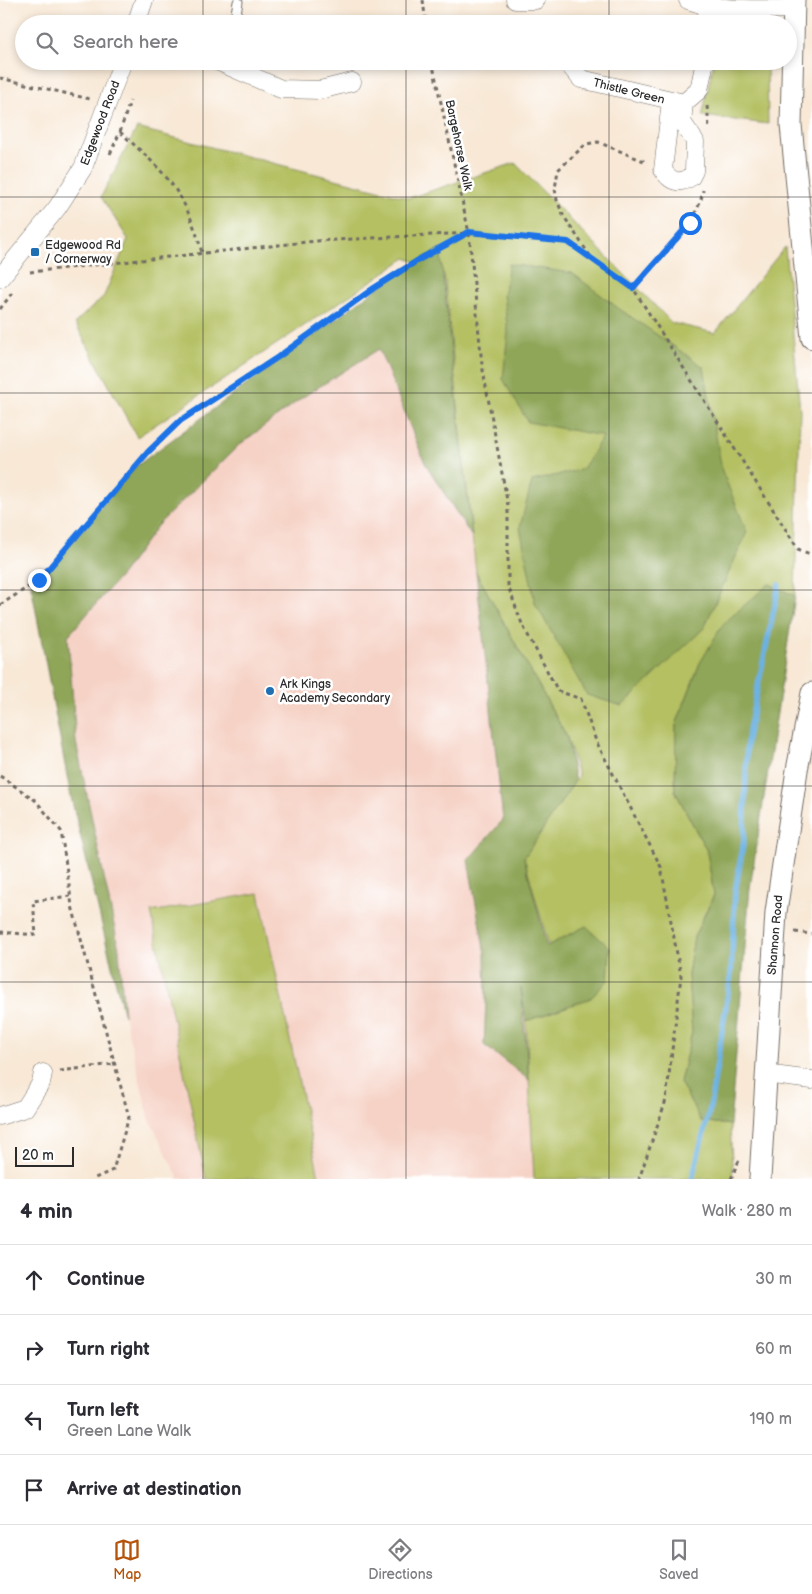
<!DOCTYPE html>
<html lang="en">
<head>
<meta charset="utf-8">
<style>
	body { margin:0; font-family:"Balsamiq Sans",sans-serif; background:#f7f7f7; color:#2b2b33 }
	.scale { position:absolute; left:15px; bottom:12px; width:59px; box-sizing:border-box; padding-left:5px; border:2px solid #2b2b2b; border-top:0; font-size:14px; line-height:18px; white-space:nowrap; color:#2b2b2b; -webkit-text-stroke:4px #fff; paint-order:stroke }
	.stop { position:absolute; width:15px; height:15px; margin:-11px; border:4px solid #1a73e8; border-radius:50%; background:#fff }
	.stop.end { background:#1a73e8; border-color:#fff; box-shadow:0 1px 5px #0008 }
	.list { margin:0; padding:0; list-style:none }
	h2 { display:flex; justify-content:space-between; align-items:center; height:65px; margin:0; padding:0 20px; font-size:21px }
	h2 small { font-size:16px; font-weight:400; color:#7c7c81 }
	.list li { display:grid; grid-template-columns:32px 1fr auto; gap:15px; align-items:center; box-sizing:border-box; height:70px; padding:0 20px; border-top:1px solid #e1e1e2 }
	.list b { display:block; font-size:19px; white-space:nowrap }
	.list p { margin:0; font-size:16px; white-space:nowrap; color:#7c7c81 }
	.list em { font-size:16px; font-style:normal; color:#7c7c81 }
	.icon { flex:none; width:28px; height:28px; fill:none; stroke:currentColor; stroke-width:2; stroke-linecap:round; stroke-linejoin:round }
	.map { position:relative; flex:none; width:812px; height:1179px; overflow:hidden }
	.search { position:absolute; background:#fff; box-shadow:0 2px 8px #0003; left:15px; right:15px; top:15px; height:55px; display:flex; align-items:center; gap:12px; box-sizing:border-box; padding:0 18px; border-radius:28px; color:#7c7c81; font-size:19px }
	.sheet { height:345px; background:#fff }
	nav { display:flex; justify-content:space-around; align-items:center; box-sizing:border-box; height:70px; border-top:1px solid #e1e1e2; background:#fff; font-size:14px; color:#7c7c81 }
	nav a { display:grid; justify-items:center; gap:2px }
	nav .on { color:#b45309 }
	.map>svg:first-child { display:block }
	.built { fill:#f6d1c5 }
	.green { fill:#b4c062; stroke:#707646 }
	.forest { fill:#8fa658; stroke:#5d6842 }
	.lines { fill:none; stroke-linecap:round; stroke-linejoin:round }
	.stream { stroke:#6cb2e3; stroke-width:5.5 }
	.service-casing { stroke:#736d66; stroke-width:11 }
	.minor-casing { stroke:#736d66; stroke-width:19 }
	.tertiary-casing { stroke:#736d66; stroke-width:23 }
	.path { stroke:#736d66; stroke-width:3; stroke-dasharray:4 4; stroke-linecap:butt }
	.service { stroke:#fff; stroke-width:9 }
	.minor { stroke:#fff; stroke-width:18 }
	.tertiary { stroke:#fff; stroke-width:21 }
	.route { stroke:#1a73e8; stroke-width:6 }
	.grid { fill:none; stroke:#2b2b2b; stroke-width:1; stroke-opacity:0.55 }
	.poi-dot { fill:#1f6fb2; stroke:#fff; stroke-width:2 }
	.labels { text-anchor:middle; stroke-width:5; stroke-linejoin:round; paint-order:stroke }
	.street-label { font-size:12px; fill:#2b2b2b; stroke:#fff }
	.poi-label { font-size:12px; fill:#2b2b2b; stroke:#fff; text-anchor:start }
</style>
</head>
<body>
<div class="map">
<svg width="812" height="1179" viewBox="0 0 812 1179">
	<rect width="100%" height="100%" fill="#fff"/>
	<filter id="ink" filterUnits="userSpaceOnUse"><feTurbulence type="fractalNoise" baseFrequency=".02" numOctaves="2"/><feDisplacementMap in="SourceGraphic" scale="10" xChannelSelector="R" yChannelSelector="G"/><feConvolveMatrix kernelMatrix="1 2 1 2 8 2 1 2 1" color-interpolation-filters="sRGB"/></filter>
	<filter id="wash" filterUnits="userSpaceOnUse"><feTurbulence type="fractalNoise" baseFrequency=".0096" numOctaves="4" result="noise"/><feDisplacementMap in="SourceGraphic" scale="20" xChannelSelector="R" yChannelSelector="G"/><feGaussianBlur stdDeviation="1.12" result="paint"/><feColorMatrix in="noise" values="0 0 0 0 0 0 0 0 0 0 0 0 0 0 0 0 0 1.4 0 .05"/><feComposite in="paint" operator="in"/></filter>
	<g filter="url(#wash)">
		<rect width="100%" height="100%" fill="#f8e8d5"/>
		<path class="built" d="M440,249l86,772 8,158h-355l-30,-61 -78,-321 -40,-212 133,-140z"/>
		<path class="green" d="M714,61h53l1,63 -66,-8z
			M137,128l272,70 106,-35 157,160 43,10 70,-86 15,164 -5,185 -26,-12 -69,79 -24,62 -1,66 32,60 7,44 -20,42 -6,38 4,57 -12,50 21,39 29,4 3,54h-199l-8,-158 40,-14 -42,-150 54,-81 -11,-39 -91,-165 -32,-298 -38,-16 -269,179 -62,-114 29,-27 24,-57 -27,-42z
			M259,893l60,284 -11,2h-102l-55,-267z"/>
		<path class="forest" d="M440,249l32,288 -47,-74 -46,-114 -76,48 -64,48 -82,81 -34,47 -55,63 8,106 43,207 5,67 -53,-219 -40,-212 14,-12 90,-106 263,-194z
			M509,264l63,9 46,35 86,59 18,104 25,61 -43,96 -82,78 -35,-11 -52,-92 -15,-76 12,-46 51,-12 20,-33 -75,-14 -25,-43 5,-47 -5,-37z
			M476,572l91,165 8,44 -51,77 23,88 39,-20 24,22 -2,32 -17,18 -65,23 -5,-33 8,92 -45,-35 2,-44 -1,-47 -17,-94 35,-40z
			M769,584l26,12 -45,292 -20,237 -29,-4 -21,-39 12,-50 -4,-57 6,-38 20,-42 -7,-44 -32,-60 1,-66 24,-62 23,-39z"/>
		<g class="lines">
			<path class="stream" d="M692,1179l18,-71 21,-134 4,-81 9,-54 3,-100 32,-154"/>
		</g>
	</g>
	<g filter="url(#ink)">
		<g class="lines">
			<g class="service-casing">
				<path id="service" d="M234,24l4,-22"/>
			</g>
			<g class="minor-casing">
				<path id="minor" d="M515,0h21
					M688,0c33,12 70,9 105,9
					M705,6l7,18
					M136,24l8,-24
					M217,61l64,28 39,1 32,-8
					M566,61l15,18 103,24 15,-13 6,-29
					M671,101l-8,69c7,11 15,15 28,7l3,-6 1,-30 -13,-19 2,-19
					M0,278l57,-70 26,-40 40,-107
					M765,1074l47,6
					M0,1116l25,-8 16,-25 2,-10"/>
			</g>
			<g class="tertiary-casing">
				<path id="tertiary" d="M794,0l-3,125 21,213
					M760,1179l16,-267 21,-142 15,-77"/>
			</g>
			<path class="path" d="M423,0l3,24
				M432,61l37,172 13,132 26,141v80l14,38 36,67 23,8 15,42 65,126 20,109 -15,124 -27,79
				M0,78l90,21
				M707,106l2,21
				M120,132l10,-31
				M110,154l10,-22c46,41 66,60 82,121
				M590,256l-27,-41 -6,-15 -2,-11 3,-19 28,-26 12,-2 48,20
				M30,272l286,-31 153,-8 99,9 65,46 165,261 14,6
				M633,288c22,-26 66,-64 70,-98
				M0,309l13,-17
				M0,605l39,-25 109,-128 32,-31 98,-64 96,-69 46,-29 47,-25
				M0,776l35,24 26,31 11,75 57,211 -16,53 -20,9
				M0,932l36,3 -3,-34 37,-5
				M795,932l17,2
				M60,1071l54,-7
				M731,1179l9,-21"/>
			<use href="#service" class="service"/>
			<use href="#minor" class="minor"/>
			<use href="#tertiary" class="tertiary"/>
		</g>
	</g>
	<g class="lines" filter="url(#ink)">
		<path class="route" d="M39,580l109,-128 32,-31 98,-64 96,-69 46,-29 49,-27 99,10 65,46 57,-65"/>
	</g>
	<path class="grid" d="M203,0v24M406,0v24M609,0v24M203,61v1118M406,61v1118M609,61v1118M0,197h812M0,393h812M0,590h812M0,786h812M0,982h812"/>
	<g class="poi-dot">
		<rect x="30" y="247" width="10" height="10" rx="2.5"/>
		<circle cx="270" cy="691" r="5"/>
	</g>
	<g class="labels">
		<g class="street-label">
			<text transform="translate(629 91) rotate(14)" y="4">Thistle Green</text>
			<text transform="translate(100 123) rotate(-69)" y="4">Edgewood Road</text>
			<text transform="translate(459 145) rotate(78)" y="4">Bargehorse Walk</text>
			<text transform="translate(775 935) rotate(-85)" y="4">Shannon Road</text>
		</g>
		<g class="poi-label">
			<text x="45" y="249">Edgewood Rd<tspan x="45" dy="14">/ Cornerway</tspan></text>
			<text x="280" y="688">Ark Kings<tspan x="280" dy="14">Academy Secondary</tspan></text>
		</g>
	</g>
</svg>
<div class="scale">20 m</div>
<div class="stop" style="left:690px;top:223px"></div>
<div class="stop end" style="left:39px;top:580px"></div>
<div class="search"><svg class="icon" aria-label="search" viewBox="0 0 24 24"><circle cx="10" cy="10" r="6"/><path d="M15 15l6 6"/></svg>Search here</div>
</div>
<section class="sheet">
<h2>4 min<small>Walk · 280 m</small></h2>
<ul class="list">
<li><svg class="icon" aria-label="ahead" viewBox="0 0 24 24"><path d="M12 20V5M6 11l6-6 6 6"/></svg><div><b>Continue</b></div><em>30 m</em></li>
<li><svg class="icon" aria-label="right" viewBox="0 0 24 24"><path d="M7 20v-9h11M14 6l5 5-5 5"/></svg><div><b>Turn right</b></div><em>60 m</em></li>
<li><svg class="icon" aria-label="left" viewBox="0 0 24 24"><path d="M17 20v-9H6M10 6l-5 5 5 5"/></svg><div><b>Turn left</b><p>Green Lane Walk</p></div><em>190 m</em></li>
<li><svg class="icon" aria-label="arrive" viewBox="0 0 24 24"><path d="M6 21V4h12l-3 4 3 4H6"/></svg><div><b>Arrive at destination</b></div></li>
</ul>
</section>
<nav>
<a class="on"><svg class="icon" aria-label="map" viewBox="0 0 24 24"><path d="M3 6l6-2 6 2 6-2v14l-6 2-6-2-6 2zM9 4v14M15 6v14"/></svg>Map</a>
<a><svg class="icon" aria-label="directions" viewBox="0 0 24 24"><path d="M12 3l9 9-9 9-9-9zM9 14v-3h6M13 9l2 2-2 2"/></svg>Directions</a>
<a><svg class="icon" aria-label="saved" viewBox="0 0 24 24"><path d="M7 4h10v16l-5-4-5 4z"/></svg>Saved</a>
</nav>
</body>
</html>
